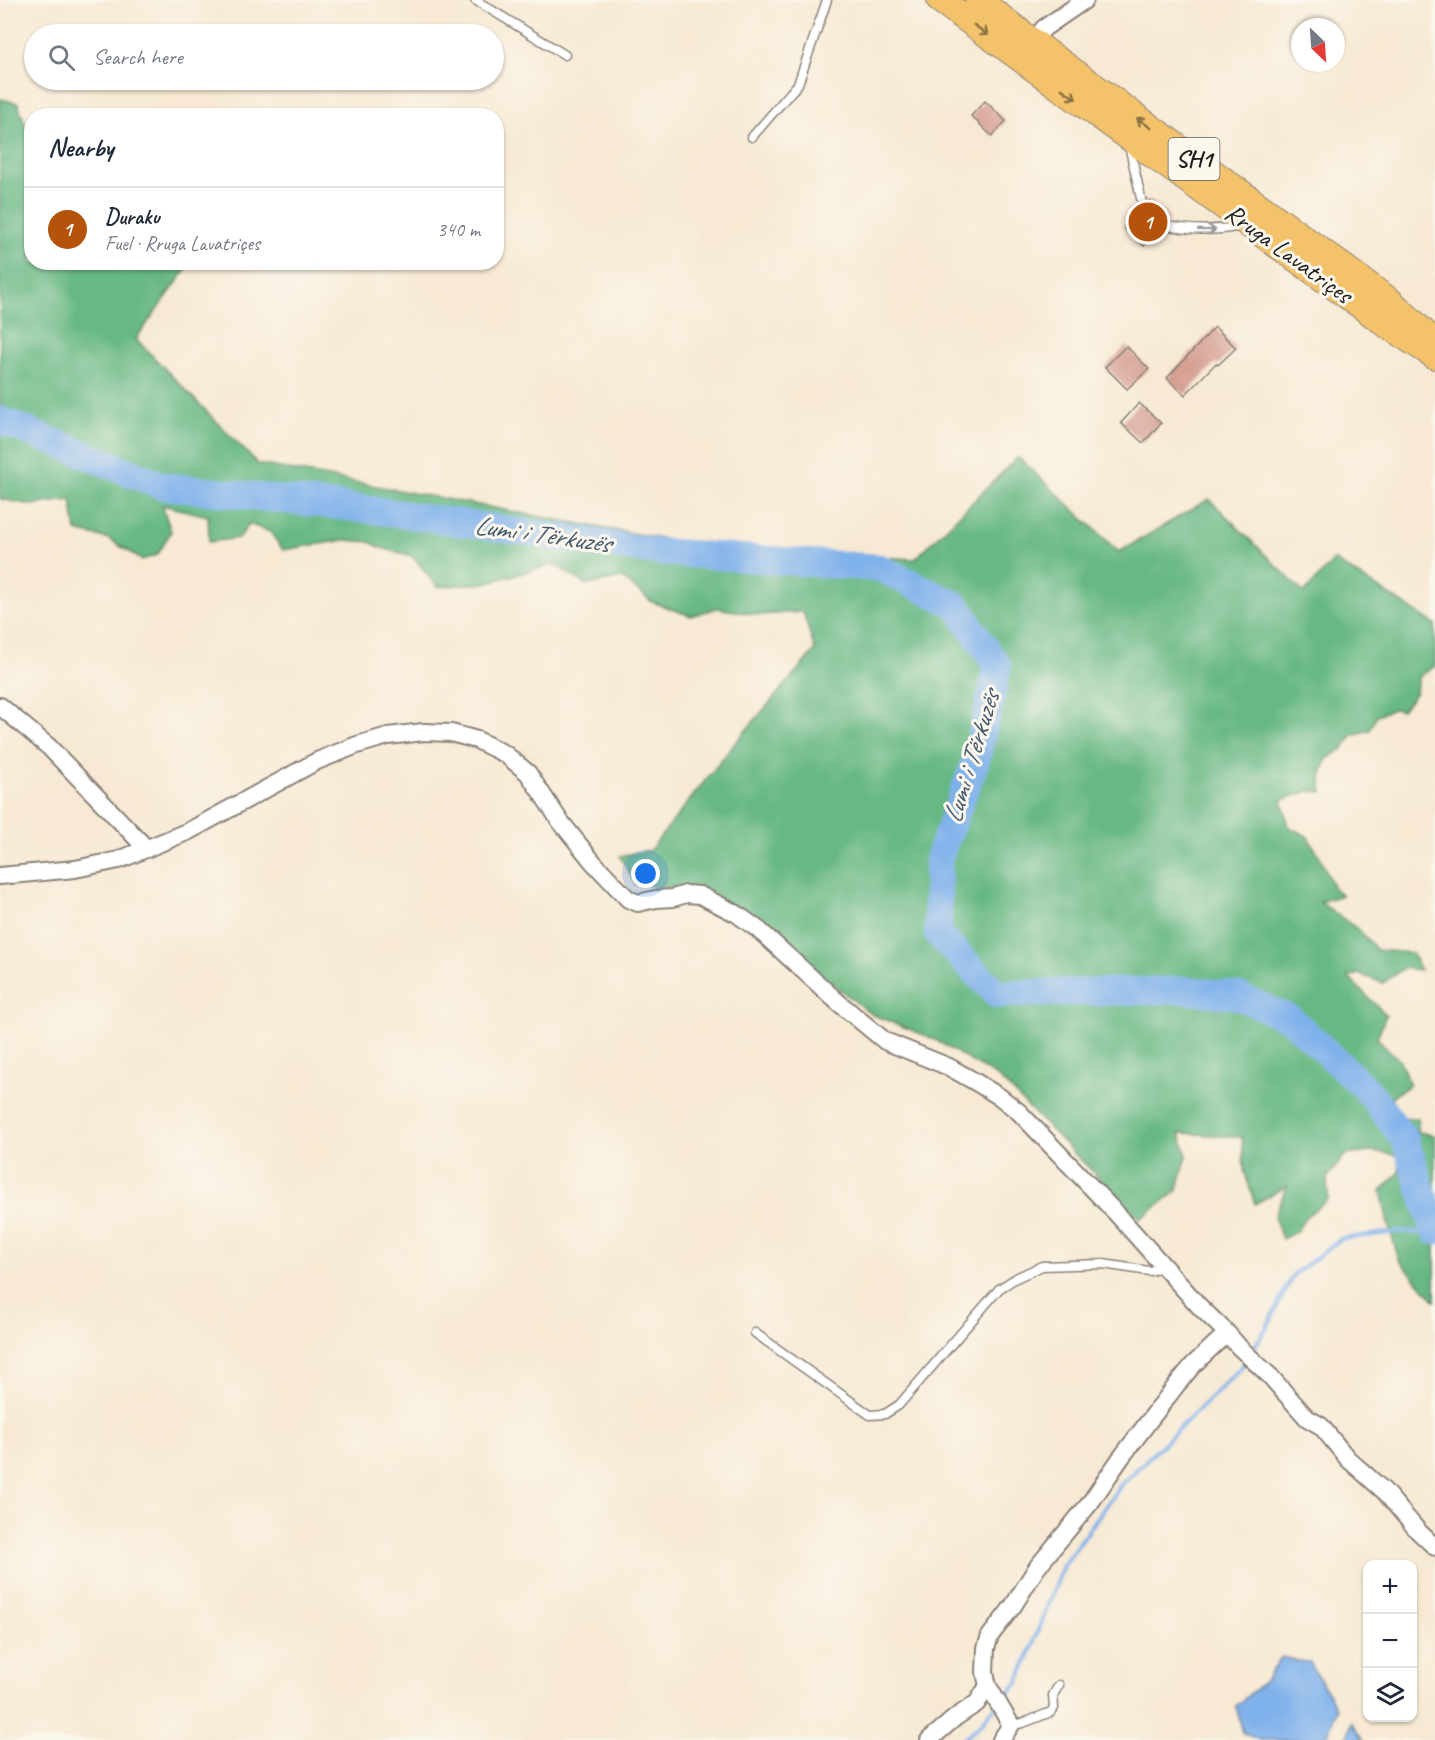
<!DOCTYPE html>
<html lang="en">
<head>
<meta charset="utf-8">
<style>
	body { margin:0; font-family:Caveat,sans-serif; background:#f6f6f7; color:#1f2937 }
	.controls { position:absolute; right:18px; bottom:18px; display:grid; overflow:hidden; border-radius:12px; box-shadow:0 2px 4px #0004 }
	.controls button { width:54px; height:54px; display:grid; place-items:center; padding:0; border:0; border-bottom:2px solid #e0e1e3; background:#fff; color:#1f2937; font:30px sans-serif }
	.compass { position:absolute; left:1291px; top:18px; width:54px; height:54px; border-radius:50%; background:#fff; box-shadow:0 2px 4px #0004; rotate:155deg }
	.you { position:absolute; left:646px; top:874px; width:21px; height:21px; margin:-15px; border:4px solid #fff; border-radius:50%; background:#1a73e8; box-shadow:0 0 0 9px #1a73e833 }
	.badge { display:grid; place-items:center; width:39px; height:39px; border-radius:50%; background:#b45309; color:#fff; font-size:20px; font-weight:700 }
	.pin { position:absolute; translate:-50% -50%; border:3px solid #fff; box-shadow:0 2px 6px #0006 }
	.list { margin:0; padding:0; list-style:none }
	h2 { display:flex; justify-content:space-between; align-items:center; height:78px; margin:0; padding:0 24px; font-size:26px }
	h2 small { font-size:20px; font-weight:400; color:#747a83 }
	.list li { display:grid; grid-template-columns:39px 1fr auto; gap:18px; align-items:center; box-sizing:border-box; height:84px; padding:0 24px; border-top:2px solid #e0e1e3 }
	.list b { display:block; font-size:22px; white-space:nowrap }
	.list p { margin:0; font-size:20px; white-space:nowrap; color:#747a83 }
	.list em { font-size:20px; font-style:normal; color:#747a83 }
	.icon { flex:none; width:33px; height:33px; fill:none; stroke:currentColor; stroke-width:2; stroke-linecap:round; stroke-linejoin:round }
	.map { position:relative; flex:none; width:1435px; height:1740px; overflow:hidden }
	.search { position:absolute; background:#fff; box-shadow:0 2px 4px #0004; left:24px; top:24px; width:480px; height:66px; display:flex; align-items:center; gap:15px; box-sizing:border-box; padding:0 21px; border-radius:33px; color:#747a83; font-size:22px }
	.panel { position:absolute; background:#fff; box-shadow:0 2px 4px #0004; left:24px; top:108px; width:480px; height:162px; border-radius:24px }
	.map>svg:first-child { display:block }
	.forest { fill:#68b884; stroke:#426a50; stroke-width:1.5 }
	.water { fill:#7fb1eb; stroke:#4e6684; stroke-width:1.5 }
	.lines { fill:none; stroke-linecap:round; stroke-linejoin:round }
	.stream { stroke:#7fb1eb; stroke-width:4.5 }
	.river { stroke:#7fb1eb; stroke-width:28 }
	.building { fill:#d59f92 }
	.service-casing { stroke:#8a8278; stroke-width:11 }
	.minor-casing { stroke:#8a8278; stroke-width:20 }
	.primary-casing { stroke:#8a8278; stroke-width:28 }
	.service { stroke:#fff; stroke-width:8 }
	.minor { stroke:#fff; stroke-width:16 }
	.primary { stroke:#f3c26a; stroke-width:26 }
	.oneway { stroke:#886f43 }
	.oneway2 { stroke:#999 }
	.labels { text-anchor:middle; stroke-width:6; stroke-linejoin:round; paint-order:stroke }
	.shield { fill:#fbf7ec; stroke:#5f5e5a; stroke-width:1.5 }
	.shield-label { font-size:24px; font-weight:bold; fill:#1c1c1c }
	.street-label { font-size:26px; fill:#1c1c1c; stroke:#fbf7ec }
	.water-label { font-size:27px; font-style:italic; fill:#44586f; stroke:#fbf7ec }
</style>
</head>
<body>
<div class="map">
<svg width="1435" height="1740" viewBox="0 0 1435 1740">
	<rect width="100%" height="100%" fill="#fbf7ec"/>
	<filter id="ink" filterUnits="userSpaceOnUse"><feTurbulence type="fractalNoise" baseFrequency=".0167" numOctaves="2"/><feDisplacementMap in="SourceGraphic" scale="12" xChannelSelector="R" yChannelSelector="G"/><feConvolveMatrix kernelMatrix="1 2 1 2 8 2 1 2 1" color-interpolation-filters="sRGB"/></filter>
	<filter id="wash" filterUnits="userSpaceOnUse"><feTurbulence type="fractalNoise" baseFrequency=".008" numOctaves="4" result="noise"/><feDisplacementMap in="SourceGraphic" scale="24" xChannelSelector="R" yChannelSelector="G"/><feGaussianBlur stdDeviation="1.35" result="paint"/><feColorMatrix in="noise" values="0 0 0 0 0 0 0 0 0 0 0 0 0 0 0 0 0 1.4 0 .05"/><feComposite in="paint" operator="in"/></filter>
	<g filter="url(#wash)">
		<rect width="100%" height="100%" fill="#f7e9d3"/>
		<path class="forest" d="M0,99l18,4 13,39 1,120 159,1 -55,76 122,125 349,65 106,18 202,12 103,-102 101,95 90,-53 95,94 30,-33 101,64v42l-16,11 -4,17 -13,16 -8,-1 -17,6 -7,15 -18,5 -8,13 -17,11 -6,18 2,15 -14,-1 -27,9 7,27 18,9 12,19 15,33 8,7 -22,7 39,28 18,20 35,3 8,17 -16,-2 -21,15 -24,-9 -11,3 38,38 -9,23 23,23 10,24 -19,12 9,21h18v14l16,3 1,3v163l-36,-41 -11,-36 -7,-33 19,-19 -2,-17 -27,-3 -26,3 -18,23 1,21 -22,18 -10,15 -14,7 -8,-22 13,-31 -32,18 -11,-34 -2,-33 -62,-4 7,23 -10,35 -37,28 -141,-141 -65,-39 -63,-25 -84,-66 -109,-59 -43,-5 -15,-28 30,-6 85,-107 80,-93 -12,-38 -45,3 -41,-7 -26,8 -39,-14 -30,-24 -35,7 -33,-21 -69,19 -47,4 -26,-31 -31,-8 -11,-6 -25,-2 -62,10 -13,-18 -21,-8 -10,14 -30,4 -1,-26 -46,-11 9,27 -14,23 -15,5 -33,-21 -33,-8 -5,-31 -40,5 -31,-6z"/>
		<path class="water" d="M1281,1657l29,6 27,45 -11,32h-67l-16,-7 -7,-27 31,-27z
			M1352,1722l12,18h-18z"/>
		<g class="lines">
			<path class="stream" d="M1251,1352l15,-23 27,-54 48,-36 62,-8 32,4
				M1002,1700l16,-17 45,-117 58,-81 118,-115 8,-11
				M962,1740l18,-15 16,-19"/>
			<path class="river" d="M0,420l163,66 203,23 294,43 220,16 76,37 42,62 -22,93 -38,99v75l59,60 187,-4 54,6 54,24 76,71 37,49 30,91"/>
		</g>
		<g id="blocks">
			<path class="building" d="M985,101l21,20 -14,15 -21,-20z
				M1149,200l20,19 -10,1 -2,4 2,6 -15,16 -20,-18 15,-16 5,1 4,-2z
				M1215,327l21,21 -18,17 -2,-2 -31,32 -18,-17z
				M1126,346l23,23 -22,20 -22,-22z
				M1139,403l22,20 -18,20 -22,-20z"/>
		</g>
	</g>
	<g filter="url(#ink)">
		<use href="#blocks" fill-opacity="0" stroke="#8a8278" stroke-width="1.5"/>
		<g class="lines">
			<g class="service-casing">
				<path id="service" d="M475,0l90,55
					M752,137l46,-53 29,-84
					M1129,145l14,62
					M1163,225c27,6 53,6 80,1
					M755,1333l115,82 15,-1 14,-9 100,-116 17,-11 26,-12 61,-2 46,7 5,-1 8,-6
					M1011,1725l12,-2 28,-11 3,-4 -1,-13 6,-10"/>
			</g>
			<g class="minor-casing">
				<path id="minor" d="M1033,42l11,-14 41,-28
					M0,706l49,41 98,102
					M0,876l75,-7 44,-9 70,-29 128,-70 40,-16 31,-9 36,-4 27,1 26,7 28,14 23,19 32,48 33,41 35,37 10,4 18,-4 17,-1 13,-4 14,1 37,19 22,16 80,73 46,38 64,26 25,14 26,16 19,15 97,101 83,93 28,27 12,14 31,29 37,42 14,8 27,33 36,32 34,40 17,16
					M929,1740l27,-23 21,-14 11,-17
					M1001,1740l10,-15 -23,-39 -3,-14 1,-24 4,-12 23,-30 25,-40 52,-63 30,-44 58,-76 16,-19 33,-31"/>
			</g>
			<g class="primary-casing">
				<path id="primary" d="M940,0l450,327 45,29
					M978,0l55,42 357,259 43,40"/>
			</g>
			<use href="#service" class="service"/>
			<use href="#minor" class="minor"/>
			<use href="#primary" class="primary"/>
		</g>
		<defs><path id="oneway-shaft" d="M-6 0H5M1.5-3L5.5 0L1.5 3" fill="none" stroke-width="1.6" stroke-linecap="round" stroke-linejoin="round" transform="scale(1.5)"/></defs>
		<g class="oneway">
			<use href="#oneway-shaft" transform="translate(981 30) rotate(36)"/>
			<use href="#oneway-shaft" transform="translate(1069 94) rotate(36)"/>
			<use href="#oneway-shaft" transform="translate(1144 123) rotate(-144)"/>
		</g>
		<use class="oneway2" href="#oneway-shaft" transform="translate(1207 230) rotate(1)"/>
	</g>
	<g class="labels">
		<rect class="shield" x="1168.5" y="138" width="51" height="42" rx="4.5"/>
		<g class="shield-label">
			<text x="1194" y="167">SH1</text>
		</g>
		<g class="street-label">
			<text transform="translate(1289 253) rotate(36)" y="9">Rruga Lavatriçes</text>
		</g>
		<g class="water-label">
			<text transform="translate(542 534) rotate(8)" y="9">Lumi i Tërkuzës</text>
			<text transform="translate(971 757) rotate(-73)" y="9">Lumi i Tërkuzës</text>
		</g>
	</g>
</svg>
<div class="controls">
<button>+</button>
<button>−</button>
<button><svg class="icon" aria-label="layers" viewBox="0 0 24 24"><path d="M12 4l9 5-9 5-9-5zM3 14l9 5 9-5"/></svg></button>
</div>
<svg class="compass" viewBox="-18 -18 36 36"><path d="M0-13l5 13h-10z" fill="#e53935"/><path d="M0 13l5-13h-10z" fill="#747a83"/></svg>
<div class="you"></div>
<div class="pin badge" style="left:1148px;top:222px">1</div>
<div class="search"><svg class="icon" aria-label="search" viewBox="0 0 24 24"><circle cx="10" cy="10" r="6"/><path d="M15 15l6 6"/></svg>Search here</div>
<section class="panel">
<h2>Nearby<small></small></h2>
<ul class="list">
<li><span class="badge">1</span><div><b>Duraku</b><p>Fuel · Rruga Lavatriçes</p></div><em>340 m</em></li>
</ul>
</section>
</div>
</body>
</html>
